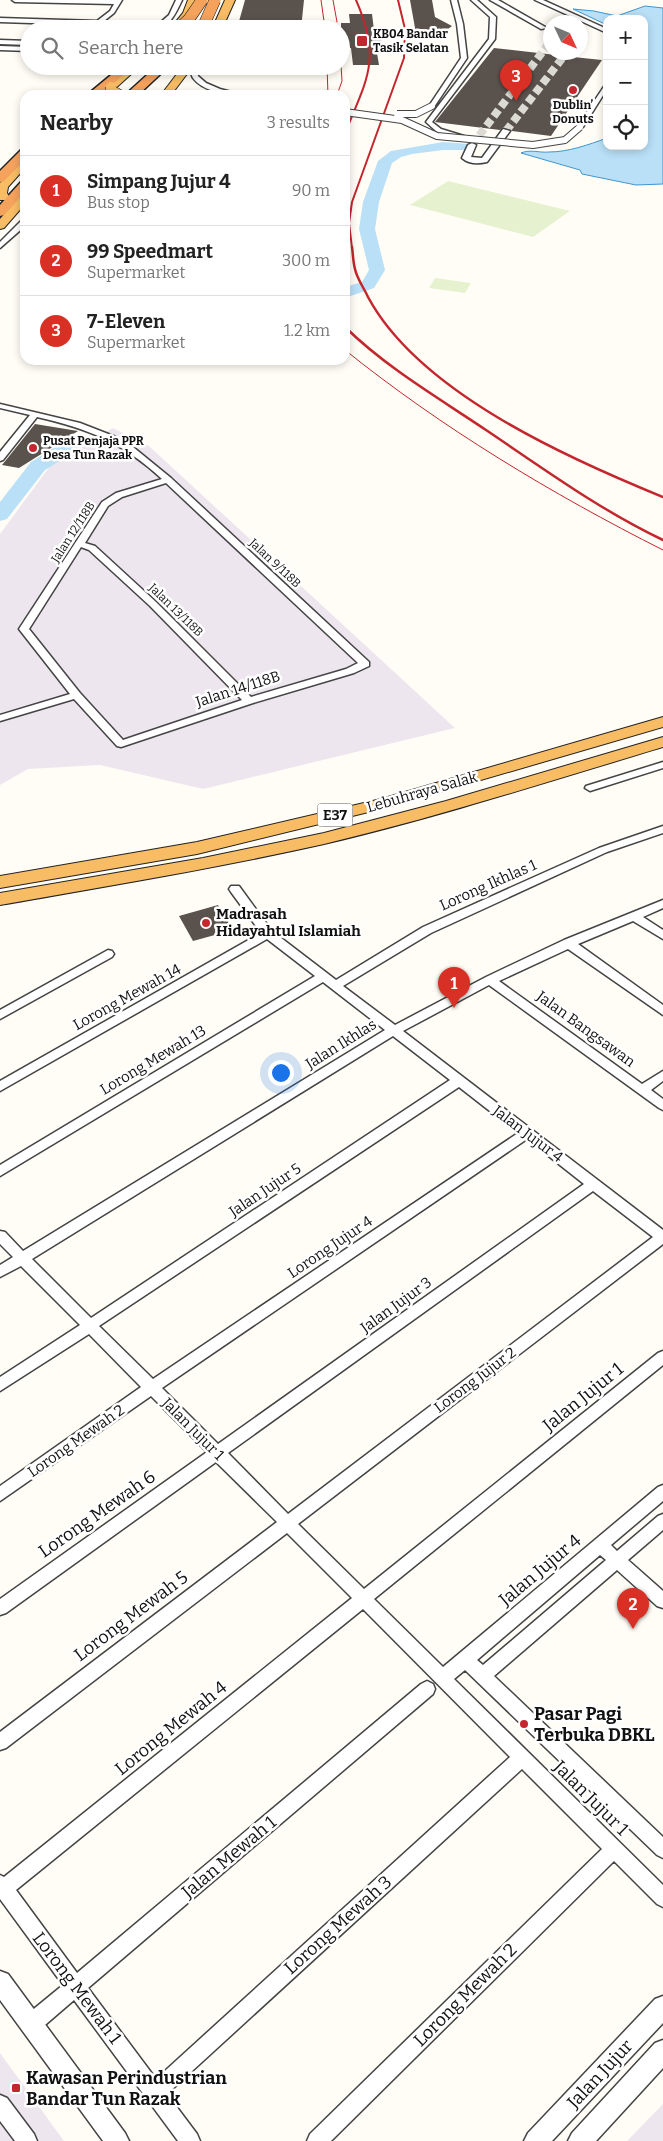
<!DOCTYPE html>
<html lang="en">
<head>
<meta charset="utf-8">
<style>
	body { margin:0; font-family:Bitter,serif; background:#f2f2f2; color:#222 }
	.controls { position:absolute; right:15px; top:15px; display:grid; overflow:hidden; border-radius:10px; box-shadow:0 2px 8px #0003 }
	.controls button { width:45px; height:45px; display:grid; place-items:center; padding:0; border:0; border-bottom:1px solid #e0e0e0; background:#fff; color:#222; font:25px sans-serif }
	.compass { position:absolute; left:543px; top:15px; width:45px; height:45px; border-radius:50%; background:#fff; box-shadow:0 2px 8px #0003; rotate:134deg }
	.you { position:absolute; left:280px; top:1072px; width:18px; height:18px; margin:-12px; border:4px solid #fff; border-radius:50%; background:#1a73e8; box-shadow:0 0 0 8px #1a73e833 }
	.badge { display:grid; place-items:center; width:32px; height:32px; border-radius:50%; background:#d93025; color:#fff; font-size:16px; font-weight:700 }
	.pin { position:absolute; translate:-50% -41px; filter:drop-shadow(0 1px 2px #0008) }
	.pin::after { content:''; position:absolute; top:26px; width:18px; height:15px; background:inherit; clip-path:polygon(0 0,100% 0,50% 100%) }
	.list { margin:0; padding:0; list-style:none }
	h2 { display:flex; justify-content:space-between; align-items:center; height:65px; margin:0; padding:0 20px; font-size:21px }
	h2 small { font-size:16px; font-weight:400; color:#767676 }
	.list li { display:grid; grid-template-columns:32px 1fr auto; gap:15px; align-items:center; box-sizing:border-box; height:70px; padding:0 20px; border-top:1px solid #e0e0e0 }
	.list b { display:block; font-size:19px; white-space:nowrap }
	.list p { margin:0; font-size:16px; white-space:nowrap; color:#767676 }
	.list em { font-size:16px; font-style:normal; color:#767676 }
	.icon { flex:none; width:28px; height:28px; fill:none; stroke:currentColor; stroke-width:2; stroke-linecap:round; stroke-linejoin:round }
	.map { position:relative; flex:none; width:663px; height:2141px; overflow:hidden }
	.search { position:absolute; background:#fff; box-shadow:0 2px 8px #0003; left:20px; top:20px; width:330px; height:55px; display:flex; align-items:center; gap:12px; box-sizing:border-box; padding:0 18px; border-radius:28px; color:#767676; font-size:19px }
	.panel { position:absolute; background:#fff; box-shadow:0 2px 8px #0003; left:20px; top:90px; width:330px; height:275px; border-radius:15px }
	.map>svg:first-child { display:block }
	.industrial { fill:#eee6ef }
	.pitch { fill:#e6f2cf }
	.water { fill:#b9e0f7; stroke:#3f96cf }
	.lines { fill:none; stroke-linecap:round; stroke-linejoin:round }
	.river { fill:#b9e0f7; fill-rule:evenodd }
	.building { fill:#5a524d }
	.tertiary-tunnel { stroke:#dbdad3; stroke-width:8; stroke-dasharray:8 4; stroke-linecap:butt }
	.minor-casing { stroke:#444; stroke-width:3 }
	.tertiary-casing { stroke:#444; stroke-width:3 }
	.trunk-casing { stroke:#222; stroke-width:2 }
	.motorway-casing { stroke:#222; stroke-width:3 }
	.minor { fill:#fff; fill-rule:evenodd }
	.tertiary { fill:#fff; fill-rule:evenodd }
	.trunk { fill:#f7bc64; fill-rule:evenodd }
	.motorway { fill:#f5a25d; fill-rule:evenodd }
	.tram { stroke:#c4262e; stroke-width:1 }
	.rail-far1 { stroke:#c4262e; stroke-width:2 }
	.rail { stroke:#c4262e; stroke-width:2.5 }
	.minor-bridge-casing { stroke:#444; stroke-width:8; stroke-linecap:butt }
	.trunk-bridge-casing { stroke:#222; stroke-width:11; stroke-linecap:butt }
	.motorway-bridge-casing { stroke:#222; stroke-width:12; stroke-linecap:butt }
	.minor-bridge { stroke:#fff; stroke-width:6 }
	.trunk-bridge { stroke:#f7bc64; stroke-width:10 }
	.motorway-bridge { stroke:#f5a25d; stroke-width:11 }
	.poi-dot { fill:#c4262e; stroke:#fff; stroke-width:2 }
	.labels { text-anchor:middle; stroke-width:5; stroke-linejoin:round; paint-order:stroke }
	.far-poi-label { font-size:12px; font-weight:bold; fill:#111; stroke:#fff; text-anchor:start }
	.far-street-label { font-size:12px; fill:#111; stroke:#fff }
	.shield { fill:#fff; stroke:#585858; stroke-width:1 }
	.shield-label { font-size:14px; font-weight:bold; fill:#111 }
	.street-label { font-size:15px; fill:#111; stroke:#fff }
	.poi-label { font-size:15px; font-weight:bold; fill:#111; stroke:#fff; text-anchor:start }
	.near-street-label { font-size:18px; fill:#111; stroke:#fff }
	.near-poi-label { font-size:18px; font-weight:bold; fill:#111; stroke:#fff; text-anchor:start }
</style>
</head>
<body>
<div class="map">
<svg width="663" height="2141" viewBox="0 0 663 2141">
	<rect width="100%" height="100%" fill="#fffdf5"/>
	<path class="industrial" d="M113,428l36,18 306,282 -252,61 -103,-24 -72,4 -28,16v-251l56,-76z
		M0,2053l64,88h-64z
		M663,2104v37h-36z"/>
	<path class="pitch" d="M448,181l122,30 -37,26 -123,-32z
		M435,278l36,5 -6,10 -36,-5z"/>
	<path class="water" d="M645,6l18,2v176l-27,1 -54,-11 -2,-4 -59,-17c9,-4 18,0 28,-1 19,0 39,-7 58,-14v8h37v-127h-37v6l-34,-16 21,2 23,5z"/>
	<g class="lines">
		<path class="river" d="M443,142l26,2 2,3 -2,3h-26l-31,4 -11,3 -9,6 -13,39 -4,27 10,41 -11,18 -29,10v-11l17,-5 7,-12 -10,-41 4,-27 15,-41 13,-10z
			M80,434l7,2 2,4 -2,4 -42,26 -38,49 -7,2v-19l31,-40 42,-26z"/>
	</g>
	<path class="building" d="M245,0h59l-3,29h-59l1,-4h-5z
		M410,0h22l3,17 17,9 -12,9v3l-23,1z
		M349,14h23l2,16h6l2,17h-6l3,18h-26l-2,-17h-10v-25h9z
		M494,48l79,9 29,3 -51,76 -39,-5 -8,-4 -4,3 -65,-8z
		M35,424l43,7 -59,37 -17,-3z
		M218,905l15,25 -40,11 -14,-25z"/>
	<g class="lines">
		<path class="tertiary-tunnel" d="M506,131l61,-79
			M472,145l78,-103"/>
		<g class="minor-casing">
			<path id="minor" d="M12,0h110l-8,13 -20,16 -3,-2 2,-2 -93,-3v-4l97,3 13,-10 4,-7 -99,-2z
				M176,0h6c-6,13 -13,29 -29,29l16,-14z
				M451,0h6l6,24 4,34 -33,49 -2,1 -3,-2 32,-48 -4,-34z
				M471,0h6l19,17 -1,22 -63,83 9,7 23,7 1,1 -3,2 -25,-7 -11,-10 63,-83 1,-22z
				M535,0h8l64,29v4z
				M0,40l29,1v4l-29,-1z
				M190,66h6l2,10 8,7 14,6 23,6c-15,0 -40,-3 -50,-17 -2,-3 -2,-8 -3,-12z
				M607,82v7l-24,38 -5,1 -1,-1z
				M22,220h3v6l-25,22v-6z
				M0,404l80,19 36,14 17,10 38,31 198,184v4l-15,7 -101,30 -132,44 -4,-1 -43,-47 -74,22v-6l70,-21 -51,-65 83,-127 14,-9 46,-14c-40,-37 -73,-50 -125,-62l-34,43 -3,1v-9l30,-37 -30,-7zM166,483l192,180 -12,6 -95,28 -95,-95 -61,-56 -10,-3 23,-37 14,-9zM81,547l8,3 61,56 92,94 -119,40 -43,-47 -51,-64z
				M663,762v6l-73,23 -5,-3 1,-2z
				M663,826v7l-56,19 -176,81 -88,53 52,39 91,-48 78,-37 99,-40v8l-20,9 20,13v9l-30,-18 -55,23 85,61v10l-95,-66 -69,32 143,103 21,-13v10l-12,9 12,9v11l-4,-2 -170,-123 -86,46 260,199v14l-365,280 66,65 294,-236 5,-2v14l-289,234 69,68 215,-180 5,-2v16l-52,44 6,6 41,-35 5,-2v16l-35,30 35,31v17l-6,-2 -40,-36 -123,106 169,161v21l-6,-3 -192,-185 -11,9 209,206v22l-6,-3 -43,-43 -283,280h-24l3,-7 292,-285 -80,-80 -355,325 30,40 3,7h-22l-104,-141 -36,31 -7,2 -7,-2 -2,-7 2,-7 39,-32 -63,-86v-24l4,2 348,-279 -65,-65 -281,215 -6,2v-18l277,-210 -61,-60 -210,151 -6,2v-16l207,-147 -56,-56 -151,105v-15l141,-99 -52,-53 -89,57v-14l80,-52 -59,-59 -21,11v-12l13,-8 -13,-13v-13l5,1 18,19 362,-221 -62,-48 -323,194v-11l315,-189 -48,-37 -267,152v-10l261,-148 -30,-41 -2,-3 2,-3h8l33,45 64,49 87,-53 176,-79zM393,1036l57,44 -359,238 -59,-59zM459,1087l59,46 -365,246 -54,-53zM527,1139l57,45 -366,260 -56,-56zM593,1191l60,46 -365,277 -60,-61zM600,1555l6,5 -123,105 -6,-5zM363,1609l147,148 -354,322 -68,-91 345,-294 2,-5 -2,-5 -6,-3 -6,3 -344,289 -61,-83z
				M108,950l4,1 2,3 -2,3 -112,62v-9z
				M0,2095l7,3 27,36 3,7h-22l-15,-20z"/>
		</g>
		<g class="tertiary-casing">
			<path id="tertiary" d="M490,0h8l49,28 -6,1z
				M0,46l29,1v4l-29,-1z
				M503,129l7,2 -23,31c-9,2 -18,2 -25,-4l6,-13 4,-2 4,2 -5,12 11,1z
				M0,1971l8,3 117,159 4,8h-26l-103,-141z
				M663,1996v27l-111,118h-28l4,-8 127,-134z
				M663,2040v28l-67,73h-28l4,-8 83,-90z"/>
		</g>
		<g class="trunk-casing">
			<path id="trunk" d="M188,0h10l-6,13 -12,16h-10l13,-16z
				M225,0h10l-13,29h-10z
				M129,66h11l-32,29h-11z
				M183,66h10l-22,29h-10z
				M25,159v9l-17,19 -1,6 3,5 -2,2h-8v-17l21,-23z
				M25,194v10l-21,24 -4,1v-10l21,-24z
				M663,717v10l-278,81 -188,46 -197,34v-12l197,-34 184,-43z
				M663,737v10c-113,34 -225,70 -339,97 -107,24 -216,42 -324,61v-12l203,-35 121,-25 122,-32z"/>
		</g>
		<g class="motorway-casing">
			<path id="motorway" d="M122,66h12l-34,29h-13z
				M157,66h12l-31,29h-13z
				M25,149v11l-21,21 -4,1v-11l21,-21z
				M25,181v11l-21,23 -4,1v-11l21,-23z"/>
		</g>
		<use href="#minor" class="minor"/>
		<use href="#tertiary" class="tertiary"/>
		<use href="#trunk" class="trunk"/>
		<use href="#motorway" class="motorway"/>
		<path class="tram" d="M321,0l3,21
			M333,0l4,22
			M327,66l1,29
			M337,95l5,-14 -1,-16
			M345,350c97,78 207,144 318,200"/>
		<path class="rail-far1" d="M345,133c22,-54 37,-74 11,-133
			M352,248l-3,-25 3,-21 52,-144 1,-29 -7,-29"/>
		<path class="rail" d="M352,247c1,7 1,15 3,22 2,10 9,19 13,28 51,95 199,161 295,200
			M345,327c42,41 92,70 141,103 58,39 114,80 177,110"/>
		<g class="minor-bridge-casing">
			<path id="minor-bridge" d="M345,112l57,8 35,16 96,9 32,-5 15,-13
				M397,114h19l16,-8"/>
		</g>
		<g class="trunk-bridge-casing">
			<path id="trunk-bridge" d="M111,87v3l9,5"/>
		</g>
		<g class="motorway-bridge-casing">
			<path id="motorway-bridge" d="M178,29l11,-10 13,-19
				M202,29l13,-29"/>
		</g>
		<use href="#minor-bridge" class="minor-bridge"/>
		<use href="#trunk-bridge" class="trunk-bridge"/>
		<use href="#motorway-bridge" class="motorway-bridge"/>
	</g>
	<g class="poi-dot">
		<rect x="356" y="35" width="12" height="12" rx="2.5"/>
		<circle cx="573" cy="90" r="5"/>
		<circle cx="33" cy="448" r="5"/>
		<circle cx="206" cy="923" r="5"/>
		<circle cx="524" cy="1724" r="5"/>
		<rect x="11" y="2083" width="10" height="10" rx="2.5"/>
	</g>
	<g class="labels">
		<g class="far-poi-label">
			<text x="373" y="38">KB04 Bandar<tspan x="373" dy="14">Tasik Selatan</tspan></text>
			<text x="573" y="109" text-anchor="middle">Dublin’<tspan x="573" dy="14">Donuts</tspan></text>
			<text x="43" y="445">Pusat Penjaja PPR<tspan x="43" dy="14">Desa Tun Razak</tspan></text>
		</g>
		<g class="far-street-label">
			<text transform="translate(73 532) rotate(-57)" y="4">Jalan 12/118B</text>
			<text transform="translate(275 563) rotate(43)" y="4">Jalan 9/118B</text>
			<text transform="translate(176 610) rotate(44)" y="4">Jalan 13/118B</text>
		</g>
		<rect class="shield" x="317.5" y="803.5" width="35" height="23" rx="4"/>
		<g class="shield-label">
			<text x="335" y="820">E37</text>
		</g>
		<g class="street-label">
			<text transform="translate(238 689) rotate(-18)" y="5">Jalan 14/118B</text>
			<text transform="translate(422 792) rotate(-16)" y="5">Lebuhraya Salak</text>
			<text transform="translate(488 885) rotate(-24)" y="5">Lorong Ikhlas 1</text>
			<text transform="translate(127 997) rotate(-29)" y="5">Lorong Mewah 14</text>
			<text transform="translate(586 1029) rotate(36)" y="5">Jalan Bangsawan</text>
			<text transform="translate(341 1044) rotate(-32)" y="5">Jalan Ikhlas</text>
			<text transform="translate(153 1060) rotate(-31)" y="5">Lorong Mewah 13</text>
			<text transform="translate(528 1134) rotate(37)" y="5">Jalan Jujur 4</text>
			<text transform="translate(265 1190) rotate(-34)" y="5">Jalan Jujur 5</text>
			<text transform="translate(330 1247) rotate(-34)" y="5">Lorong Jujur 4</text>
			<text transform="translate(396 1305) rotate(-36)" y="5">Jalan Jujur 3</text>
			<text transform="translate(475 1380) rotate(-37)" y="5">Lorong Jujur 2</text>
			<text transform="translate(193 1429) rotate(45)" y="5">Jalan Jujur 1</text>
			<text transform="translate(76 1441) rotate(-35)" y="5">Lorong Mewah 2</text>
		</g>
		<g class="poi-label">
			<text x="216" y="919">Madrasah<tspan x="216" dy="17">Hidayahtul Islamiah</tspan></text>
		</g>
		<g class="near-street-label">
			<text transform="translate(583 1397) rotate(-39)" y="6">Jalan Jujur 1</text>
			<text transform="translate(97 1514) rotate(-35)" y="6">Lorong Mewah 6</text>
			<text transform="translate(540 1570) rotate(-40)" y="6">Jalan Jujur 4</text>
			<text transform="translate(131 1616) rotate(-37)" y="6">Lorong Mewah 5</text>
			<text transform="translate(171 1728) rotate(-39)" y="6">Lorong Mewah 4</text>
			<text transform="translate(591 1798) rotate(45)" y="6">Jalan Jujur 1</text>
			<text transform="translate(229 1857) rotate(-40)" y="6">Jalan Mewah 1</text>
			<text transform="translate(338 1925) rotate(-42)" y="6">Lorong Mewah 3</text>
			<text transform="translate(77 1988) rotate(53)" y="6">Lorong Mewah 1</text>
			<text transform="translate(465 1995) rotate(-45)" y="6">Lorong Mewah 2</text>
			<text transform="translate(600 2074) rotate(-47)" y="6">Jalan Jujur</text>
		</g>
		<g class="near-poi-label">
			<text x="534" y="1720">Pasar Pagi<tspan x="534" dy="21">Terbuka DBKL</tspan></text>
			<text x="26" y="2084">Kawasan Perindustrian<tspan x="26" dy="21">Bandar Tun Razak</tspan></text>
		</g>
	</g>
</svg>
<div class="controls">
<button>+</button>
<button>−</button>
<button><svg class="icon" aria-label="locate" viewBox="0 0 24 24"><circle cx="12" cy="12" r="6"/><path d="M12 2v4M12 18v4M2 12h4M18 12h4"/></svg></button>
</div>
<svg class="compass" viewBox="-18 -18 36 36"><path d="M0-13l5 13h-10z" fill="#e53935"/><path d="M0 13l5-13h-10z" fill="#767676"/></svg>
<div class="you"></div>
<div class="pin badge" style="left:454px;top:1008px">1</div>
<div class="pin badge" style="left:633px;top:1629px">2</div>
<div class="pin badge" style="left:516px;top:101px">3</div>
<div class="search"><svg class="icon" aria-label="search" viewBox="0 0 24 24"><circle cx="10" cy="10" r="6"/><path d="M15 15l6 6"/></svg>Search here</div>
<section class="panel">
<h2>Nearby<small>3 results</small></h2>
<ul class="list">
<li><span class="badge">1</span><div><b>Simpang Jujur 4</b><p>Bus stop</p></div><em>90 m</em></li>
<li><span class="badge">2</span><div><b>99 Speedmart</b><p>Supermarket</p></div><em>300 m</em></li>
<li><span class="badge">3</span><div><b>7-Eleven</b><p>Supermarket</p></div><em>1.2 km</em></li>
</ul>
</section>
</div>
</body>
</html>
